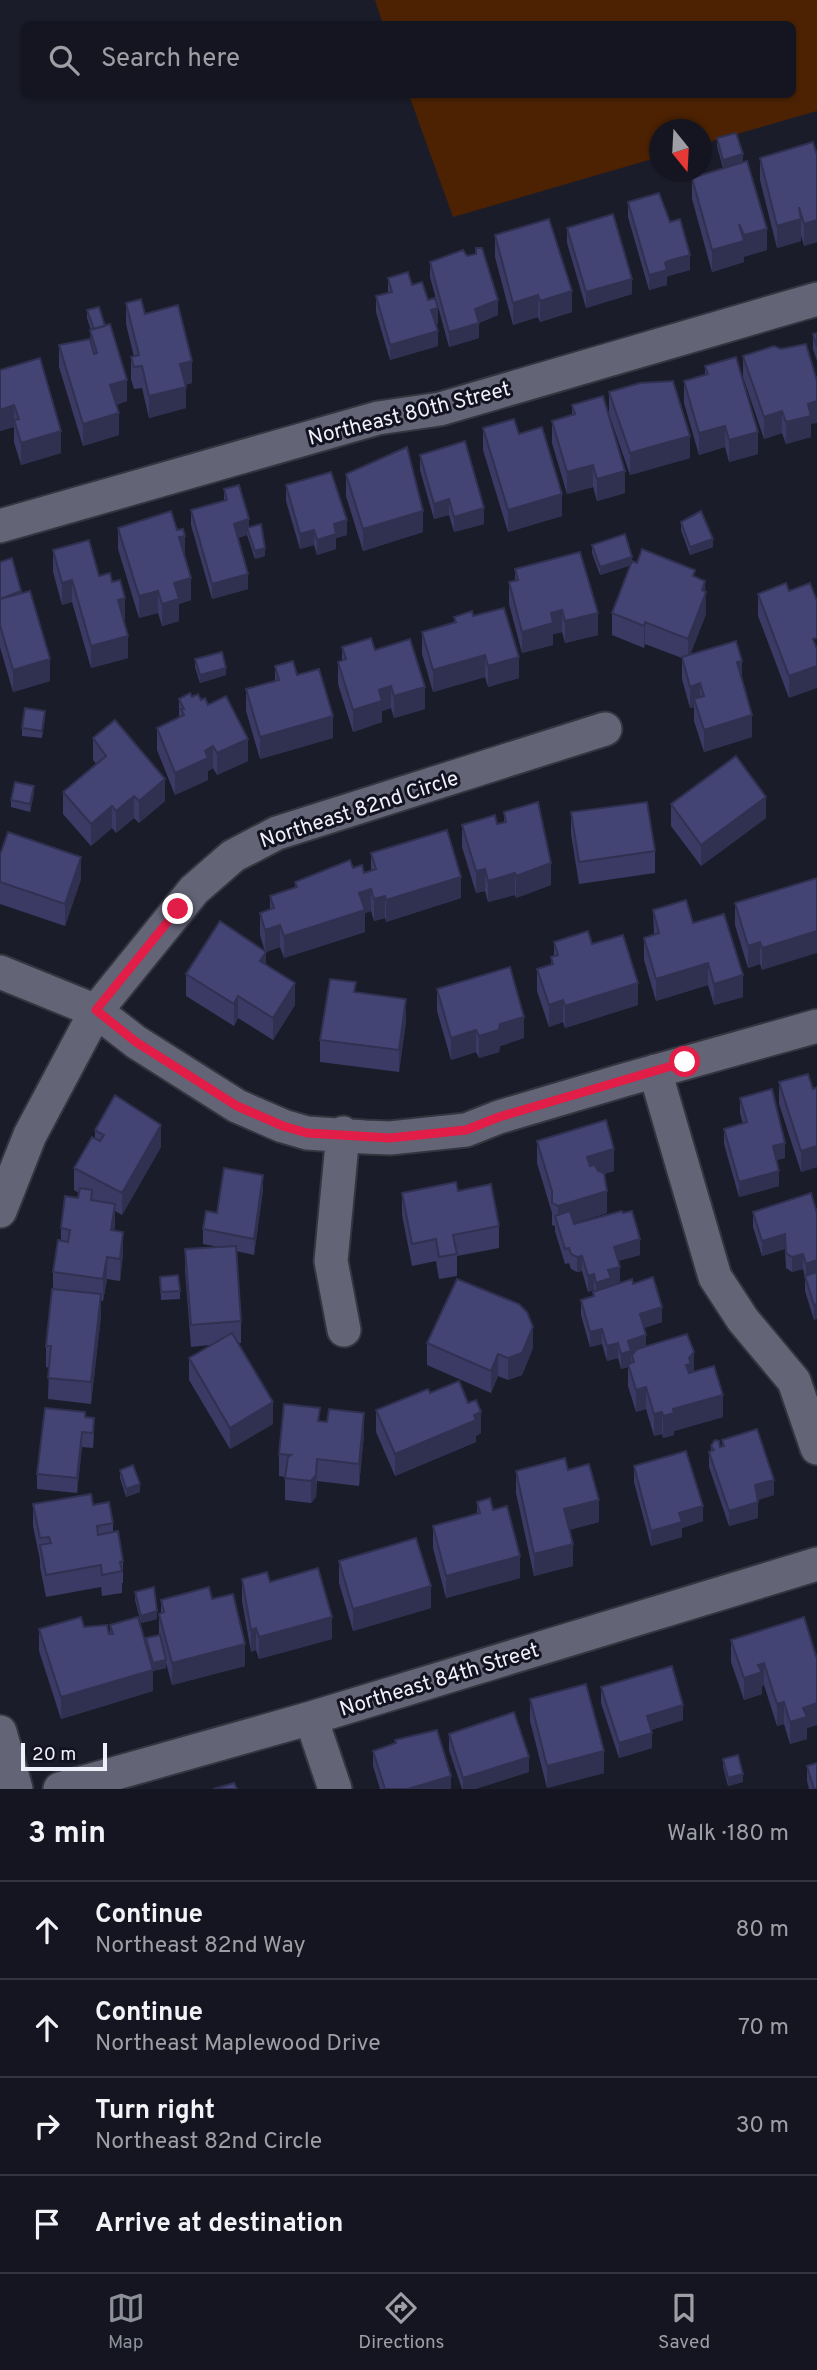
<!DOCTYPE html>
<html lang="en">
<head>
<meta charset="utf-8">
<style>
	body { margin:0; font-family:Overpass,sans-serif; background:#1d1e29; color:#f1f3f6 }
	.compass { position:absolute; left:649px; top:119px; width:63px; height:63px; border-radius:50%; background:#141520; box-shadow:0 2px 5px #0004; rotate:162deg }
	.scale { position:absolute; left:21px; bottom:18px; width:86px; box-sizing:border-box; padding-left:7px; border:4px solid #eff0fa; border-top:0; font-size:19px; line-height:24px; white-space:nowrap; color:#eff0fa; -webkit-text-stroke:5px #121220; paint-order:stroke }
	.stop { position:absolute; width:21px; height:21px; margin:-16px; border:5px solid #e11d48; border-radius:50%; background:#fff }
	.stop.end { background:#e11d48; border-color:#fff; box-shadow:0 2px 7px #0008 }
	.list { margin:0; padding:0; list-style:none }
	h2 { display:flex; justify-content:space-between; align-items:center; height:91px; margin:0; padding:0 28px; font-size:30px }
	h2 small { font-size:23px; font-weight:400; color:#9d9fa5 }
	.list li { display:grid; grid-template-columns:46px 1fr auto; gap:21px; align-items:center; box-sizing:border-box; height:98px; padding:0 28px; border-top:2px solid #33343e }
	.list b { display:block; font-size:26px; white-space:nowrap }
	.list p { margin:0; font-size:23px; white-space:nowrap; color:#9d9fa5 }
	.list em { font-size:23px; font-style:normal; color:#9d9fa5 }
	.icon { flex:none; width:38px; height:38px; fill:none; stroke:currentColor; stroke-width:2; stroke-linecap:round; stroke-linejoin:round }
	.map { position:relative; flex:none; width:817px; height:1789px; overflow:hidden }
	.search { position:absolute; background:#141520; box-shadow:0 2px 5px #0004; left:21px; right:21px; top:21px; height:77px; display:flex; align-items:center; gap:18px; box-sizing:border-box; padding:0 24px; border-radius:10px; color:#9d9fa5; font-size:26px }
	.sheet { height:483px; background:#141520 }
	nav { display:flex; justify-content:space-around; align-items:center; box-sizing:border-box; height:98px; border-top:2px solid #33343e; background:#141520; font-size:19px; color:#9d9fa5 }
	nav a { display:grid; justify-items:center; gap:4px }
	nav .on { color:#8c9099 }
	.map>svg:first-child { display:block }
	.grass { fill:#4c2203 }
	.lines { fill:none; stroke-linecap:round; stroke-linejoin:round }
	.minor-casing { stroke:#353540; stroke-width:37 }
	.minor { stroke:#636476; stroke-width:33 }
	.wall { fill:#3a3a64 }
	.shaded-wall { fill:#303051 }
	.building { fill:#444474; stroke:#303051; stroke-width:2 }
	.route { stroke:#e11d48; stroke-width:9 }
	.labels { text-anchor:middle; stroke-width:6; stroke-linejoin:round; paint-order:stroke }
	.street-label { font-size:21px; fill:#eff0fa; stroke:#121220 }
</style>
</head>
<body>
<div class="map">
<svg width="817" height="1789" viewBox="0 0 817 1789">
	<rect width="100%" height="100%" fill="#1b1c2a"/>
	<path class="grass" d="M375,0h442v111l-115,33v-14h-42l-1,27 -206,60 -44,-122 383,-1v-70h-409z"/>
	<g class="lines">
		<g class="minor-casing">
			<path id="minor" d="M0,526l378,-108 62,-9 377,-110
				M0,972l96,39 40,31 101,64 46,20 24,7 58,4 25,1 76,-8 33,-13 125,-37 193,-54
				M655,1071l60,206 28,43 51,61 23,67
				M343,1133l-12,128 13,69
				M0,1211l30,-76 66,-124 98,-121 39,-34 44,-23 328,-104
				M311,1718l24,71
				M0,1732l16,57
				M60,1789l251,-71 506,-154"/>
		</g>
		<use href="#minor" class="minor"/>
	</g>
	<path class="wall" d="M736,133l-13,35 -6,-22v-8z
		M817,155v87l-13,4 -3,-11v6l-24,7 -17,-68v-22z
		M692,178l75,72 -23,6v6l-32,10 -20,-73z
		M628,202l42,20 20,48 -22,6 -1,1v8l-18,5 -21,-73z
		M567,228l65,66 -46,14 -19,-65z
		M495,235l77,77 -32,10 -2,-5 -25,8 -18,-68z
		M430,262l68,53 -19,8v15l-30,9 -19,-70z
		M388,278l24,7 26,39h-2l2,22 -48,14 -14,-48v-16l12,-3z
		M126,303l19,11 47,69 -7,2 1,23 -37,10 -7,-30 -8,1 -3,-10v-22h3l-8,-33z
		M87,310l40,91 -11,4 3,30 -36,11 -24,-79v-22l31,-4 1,-11 -4,-12z
		M817,333v28l-4,-12v-15z
		M743,356l68,68v13l-25,7 -4,-11 -18,6 -21,-62z
		M705,366l53,88 -29,8 -4,-15 -26,8 -15,-52v-22l21,-6z
		M0,370l61,83 -40,12 -7,-23v-15l-14,4z
		M609,392l81,66 -60,17 -21,-61z
		M572,405l53,88 -28,8 -4,-14 -26,7 -15,-51v-22l20,-7z
		M483,428l36,6 43,82 -54,16 -25,-82z
		M420,455l64,69 -30,8 -5,-17 -15,4 -14,-49z
		M346,474l77,58 -60,19 -17,-55z
		M286,485l61,50 -11,3v11l-19,6 -3,-10 -14,4 -14,-48z
		M224,489l25,38 16,29 -10,3 -8,-24 -9,3 10,51 -36,10 -21,-74v-15l33,-9z
		M681,522l32,25 -23,8 -9,-25z
		M118,528l67,30 6,42 -12,4v17l-17,5 -4,-13 -19,5 -21,-69z
		M592,545l40,17 63,15 10,14 1,23 -16,40 52,26 10,57 -48,15 -10,-31v-14l-4,1 -8,-29v-21l-37,-14 -1,4 -32,-13v-22l19,-48 -31,10 -8,-22z
		M53,550l46,26 13,6 13,38h-2l5,38 -37,10 -19,-66 -10,3 -9,-33z
		M0,562l21,31 29,88 -37,11 -13,-45z
		M515,569l83,66 -33,8 -3,-11 -9,2v11l-31,8 -13,-49v-22l6,-1z
		M789,591l28,10 -28,97 -31,-82v-22z
		M473,616l46,62 -31,9 -3,-10 -52,15 -11,-38v-22l32,-9v-6z
		M342,647l33,3 50,59 -31,9 -3,-10 -9,3v11l-29,10 -15,-48v-22l4,-1z
		M195,659l31,16 -26,8 -5,-16z
		M275,666l22,9 36,63 -73,21 -14,-48v-22l29,-8z
		M192,697l9,3 7,5 40,56 -31,14 -4,-7 -5,3v9l-33,15 -18,-45v-22l22,-11v-18z
		M45,718l-3,20 -20,-2v-8z
		M93,738l72,63 -26,22 -5,-5 -18,15 -4,-5 -21,18 -28,-32v-22l33,-28 -3,-4z
		M34,793l-4,19 -19,-5v-7z
		M671,804l95,14 -65,48 -30,-40z
		M504,812l47,73 -35,13 -1,-3 -27,7 -3,-11 -9,2 -14,-46v-22l35,-1 7,-2z
		M571,812l84,39v22l-76,11 -8,-50z
		M371,853l90,45 -75,24 -1,-4 -11,3 -3,-10 -6,2v19l-81,26 -4,-11 -14,5v12l29,41 -22,35 -35,-22 -4,8 -48,-30v-22l79,-22 -5,-17v-22l10,-4v-13l25,-8v-6l58,-14 11,5 7,-2z
		M0,855l81,24 -16,47 -65,-22z
		M817,878l-55,92 -2,-6 -12,4 -13,-43v-22z
		M653,910l40,13 50,74 -29,8 -6,-20 -52,16 -12,-41v-22l10,-3z
		M554,942l38,2 46,61 -73,23 -2,-6 -14,5 -12,-36v-22l14,-5v-7l3,-1z
		M437,989l87,49 -24,8 -1,6 -20,6 -3,-6 -25,8 -14,-49z
		M356,992l50,29 -7,51 -79,-10v-22z
		M779,1082l34,7 4,-2v80l-16,5 -22,-68z
		M740,1098l45,60 -9,2 3,26 -40,11 -15,-53v-15l19,-5 -3,-11z
		M95,1130l66,17 -39,68 -7,-4 -1,19 9,24 -3,27 -13,-2 -4,22 -2,-1v16l-10,88 -43,-5 1,-31 -3,-1v-21l7,-57v-17l8,-31v-13l17,-30 1,-5 -5,-3v-22l21,-30z
		M537,1141l77,30 -10,3 3,39 -33,10v1l66,31 -22,6 2,21 -9,3v1l22,-2 29,38 -18,6 2,18 48,25 29,46 -49,14v4l-11,3 -1,-4 -8,2 -8,-27 -10,3 -8,-26v-19l-7,2 -3,-11 -11,3 -5,-17 -12,3 -9,-32v-15l12,-4v-4l1,-1v-1l-6,2 -6,-21 -5,1 -6,-3 -2,-6 -4,1 -10,-33v-5l-3,-1v-12l-15,-50z
		M263,1190l-9,65 -18,-4 5,70v22h-3l35,81 -43,25 -41,-69v-22l21,-13 -19,2 -6,-76v-22l34,-2 -16,-3v-15l14,-16z
		M458,1191l41,35v22l-42,8v20l-18,3 -3,-18 -24,5 -10,-51v-22z
		M753,1212l64,1 -3,107 -9,-29v-14l-2,-8 -11,3 -6,-4 -1,-19 -23,7 -9,-29z
		M160,1277l20,14v8l-19,1z
		M427,1343l106,5 -11,27 -14,5 -10,-4 -7,17 -64,-28z
		M430,1393l51,40 -5,3v6l-81,34 -19,-44v-22z
		M85,1417l9,16 -1,15 -11,-1 -5,46 -40,-4v-15z
		M320,1421l44,13 -5,52 -42,-5 -1,16 -5,6 -26,-3v-23l-6,-1v-22z
		M722,1440l52,55 -17,5 1,18 -29,8 -20,-59v-15l2,-1v-5l11,1z
		M634,1466l69,55 -21,7v9l-31,9 -17,-64z
		M120,1470l20,22 -14,5 -6,-19z
		M568,1470l31,52 -30,8 4,36 -39,10 -18,-83v-22z
		M477,1502l16,8 27,68 -74,20 -13,-50v-22l44,-12z
		M33,1504l60,1 20,18v9l10,29v22h-1v10l-20,3 -1,-9 -55,10 -6,-30v-7l-7,-34z
		M339,1561l92,47 -78,23 -14,-48z
		M242,1579l28,3 62,57 -73,20 -3,-9 -5,2 -9,-51z
		M135,1592l22,27 -16,4 -6,-23z
		M212,1599l33,67 -73,19 -6,-22v5l-13,3v20l-92,28 -22,-68v-22l45,-2 25,7h1v-9l36,19v-6l13,-3v-21l2,-1v-13z
		M731,1640l86,19v66l-10,3v11l-17,5 -6,-20 -7,2 -13,-41 -2,1v8l-18,6 -13,-38z
		M601,1687l82,33 -32,10 1,18 -33,10 -18,-55z
		M530,1699l74,74 -57,15 -17,-67z
		M449,1734l80,38 -54,17h-13l-13,-39z
		M395,1740l56,49h-71l-7,-23v-15l22,-7z
		M723,1759l20,23 -15,4 -5,-19z
		M807,1766l10,23h-8l-2,-8z"/>
	<path class="shaded-wall" d="M743,154v8l-20,6v-8z
		M801,219v22l-24,7v-22z
		M817,220v22l-13,4v-22z
		M767,229v21l-23,7v-22z
		M744,241v21l-32,10v-22z
		M690,255v15l-22,6 -1,1v8l-18,5v-15l19,-14z
		M632,279v15l-46,14v-16z
		M572,291v21l-32,10v-21z
		M538,295v22l-25,8v-22z
		M498,300v15l-20,8h1v15l-30,9v-15l26,-23z
		M438,308v16l-7,2v-16z
		M438,331v15l-48,14v-15z
		M192,361v22l-12,3v-22z
		M127,380v21l-17,5v-21z
		M186,387v21l-37,10v-22z
		M817,401v22l-6,1v13l-25,7v-22l22,-18z
		M14,405v22l-14,4v-21z
		M782,411v22l-18,6v-22z
		M119,413v22l-36,11v-22z
		M725,426v21l-26,8v-22z
		M61,431v22l-40,12v-22z
		M758,432v22l-29,8v-22z
		M690,436v22l-60,17v-22z
		M593,465v22l-26,7v-22z
		M625,471v22l-28,8v-22z
		M562,494v22l-54,16v-22z
		M449,499v16l-15,4v-15z
		M484,508v16l-30,8v-15z
		M423,511v21l-60,19v-22z
		M249,519v14l-2,-5v7l-13,4v-15z
		M347,520v15l-11,3v11l-19,6v-15l17,-16z
		M314,530v15l-14,4v-15z
		M185,536v22l-6,-21z
		M713,539v8l-23,8v-8z
		M265,548v8l-10,3v-8z
		M632,557v8l-32,10v-8z
		M248,574v15l-36,10v-15z
		M191,578v22l-12,4v17l-17,5v-22l12,-21z
		M72,580v22l-10,3v-22z
		M705,581l1,33 -18,47v-22z
		M158,591v22l-19,5v-22z
		M125,598v22l-7,2v-22z
		M562,610v22l-9,2v11l-31,8v-21l29,-19z
		M598,613v22l-33,8v-22z
		M645,622v22l-1,4v-22z
		M128,636v22l-37,10v-22z
		M485,655v22l-52,15v-22z
		M519,657v21l-31,9v-21z
		M50,659v22l-37,11v-22z
		M742,661v22l-5,-21z
		M817,666v22l-28,10v-22z
		M226,668v7l-26,8v-8z
		M700,683v22l-6,-6v8l-4,1v-21z
		M391,686v22l-9,3v11l-29,10v-22l26,-20z
		M425,687v22l-31,9v-22z
		M752,715v22l-48,15v-22z
		M333,716v22l-73,21v-22z
		M248,739v22l-31,14v-22z
		M213,746v22l-5,3v9l-33,15v-22l30,-22z
		M165,779v22l-26,22v-22z
		M34,786v7l-4,19v-8z
		M134,796v22l-18,15v-22z
		M766,797v21l-65,48v-21z
		M112,806v22l-21,18v-22z
		M81,857v22l-16,47v-22z
		M551,863v22l-35,13v-22z
		M485,869v22l-9,2v-22z
		M515,873v22l-27,7v-21z
		M461,877v21l-75,24v-22z
		M371,889v22l-6,2v19l-81,26v-22l75,-43z
		M385,896v22l-11,3v-22z
		M280,925v22l-15,5v-22z
		M817,931v22l-55,17v-22z
		M760,942v22l-12,4v-22z
		M266,952v22l-6,-13z
		M708,963v22l-52,16v-22z
		M743,975v22l-29,8v-21z
		M295,983v22l-22,35v-22z
		M638,983v22l-73,23v-22z
		M238,996v22l-4,8v-22z
		M406,999v22l-7,51v-22z
		M563,1000v22l-14,5v-22z
		M524,1017v21l-24,8 -1,6 -20,6v-22l21,-12z
		M476,1030v22l-25,8v-22z
		M161,1125v22l-39,68v-22z
		M785,1143v15l-12,3v-15z
		M817,1146v21l-16,5v-21z
		M614,1149v22l-27,8v-22z
		M779,1171v15l-40,11v-15z
		M263,1175v15l-9,65v-16z
		M607,1191v22l-49,15v-22z
		M115,1204v22l-4,26v-22z
		M123,1232v22l-3,27v-22z
		M785,1234v15l-23,7v-15z
		M640,1239v16l-26,7v-15z
		M803,1254v15l-11,3v-15z
		M582,1256v15l-5,1v-15z
		M107,1257v22l-4,22v-22z
		M817,1260v15l-11,4v-15z
		M620,1267v15l-9,3v9l-15,4v-15l12,-13z
		M594,1274v16l-6,2v-16z
		M101,1294v22l-10,88v-22z
		M817,1304v15l-3,1v-15z
		M662,1307v15l-22,7v-15z
		M533,1327v21l-11,27 -14,5v-22z
		M602,1329v15l-12,3v-15z
		M646,1335v15l-15,5v11l-3,-2v3l-7,2v-15l7,-13z
		M618,1343v15l-11,3v-15z
		M694,1352v22l-3,3 -5,-12 3,-7z
		M498,1354v22l-7,17v-22z
		M646,1387v22l-10,3v-22z
		M723,1395v22l-49,14v4l-11,3v-22l10,-7z
		M273,1402v22l-43,25v-21z
		M481,1412v21l-5,3v6l-81,34v-22z
		M662,1412v22l-8,2v-22z
		M364,1413v21l-5,52v-22z
		M82,1432v15l-5,46v-15z
		M317,1459l-1,38 -5,6v-22z
		M774,1480v15l-19,6v-16z
		M140,1484v8l-14,5v-8z
		M599,1500v22l-35,9v-22z
		M758,1502v16l-29,8v-15z
		M703,1506v15l-21,7v9l-31,9v-15l28,-18z
		M573,1544v22l-39,10v-22z
		M520,1556v22l-74,20v-22z
		M431,1586v22l-78,23v-22z
		M157,1611v8l-16,4v-7z
		M332,1617v22l-73,20v-22z
		M256,1628v22l-5,2v-22z
		M245,1644v22l-73,19v-22z
		M166,1660v8l-13,3v20l-92,28v-22l92,-27v-7z
		M764,1663v22l-2,1v8l-18,6v-22l14,-13z
		M784,1702v22l-7,2v-22z
		M817,1703v22l-10,3v11l-17,5v-22l13,-14z
		M683,1705v15l-36,11v-15z
		M652,1733v15l-33,10v-15z
		M604,1751v22l-57,15v-22z
		M529,1757v15l-54,17h-12v-11z
		M743,1774v8l-15,4v-8z
		M451,1776v13h-43z"/>
	<path class="building" d="M736,133l7,21 -20,6 -6,-22z
		M813,142l4,13v65l-13,4 -5,-17 2,12 -24,7 -17,-68z
		M747,161l20,68 -23,6 -5,-11 5,17 -32,9 -20,-72z
		M659,193l11,29 10,-3 10,36 -22,6 -3,2 2,7 -18,5 -21,-73z
		M613,214l19,65 -46,13 -19,-64z
		M549,219l23,72 -32,10 -2,-6 -25,8 -18,-68z
		M476,248h6l16,52 -23,9 4,14 -30,9 -19,-70 33,-12 4,6 9,-2z
		M408,272l4,13 10,-3 6,18 7,-2 3,10 -7,2 7,21 -48,14 -14,-49 16,-4 -4,-14z
		M141,299l4,15 33,-9 14,56 -12,3 6,23 -37,9 -7,-30 -8,1 -3,-10 8,-2 -13,-52z
		M99,307l6,19 -11,3 -7,-19z
		M110,324l17,56 -17,5 9,28 -36,11 -24,-79 31,-6 4,15 3,-1 -7,-23z
		M817,333v13l-4,-12z
		M806,344l11,37v20l-9,3 3,12 -25,6 -4,-11 -18,6 -21,-61 31,-10 7,3z
		M736,357l22,75 -29,8 -4,-14 -26,7 -15,-52 24,-7 -3,-8z
		M40,358l21,73 -40,12 -7,-23 5,-1 -5,-14 -14,5v-40z
		M673,381l17,55 -60,17 -21,-61 31,-9z
		M603,396l22,75 -28,8 -4,-14 -26,7 -15,-51 23,-7 -3,-9z
		M514,419l5,15 23,-7 20,67 -54,16 -25,-82z
		M465,441l19,67 -30,9 -5,-18 -15,5 -14,-49z
		M407,447l16,64 -60,18 -17,-55z
		M331,472l16,48 -13,4 2,10 -19,6 -3,-10 -14,4 -14,-49z
		M239,485l10,34 -15,5 14,50 -36,10 -21,-74 36,-10 -3,-11z
		M171,511l6,19 6,-1 2,7 -6,1 12,41 -17,5 5,16 -17,5 -4,-13 -19,5 -21,-68z
		M701,511l12,28 -23,8 -9,-25z
		M261,524l4,24 -10,3 -8,-23z
		M625,534l7,23 -32,10 -8,-22z
		M89,540l10,36 11,-3 2,9 8,-2 5,18 -7,2 10,36 -37,10 -19,-66 -10,3 -9,-33z
		M642,549l53,21 -2,6 12,5 -3,9 4,2 -18,47 -43,-17 -1,4 -32,-13 20,-52 5,2z
		M580,552l18,61 -33,8 -3,-11 -11,3 2,10 -31,9 -13,-50 9,-2 -3,-11z
		M12,558l9,33 -21,8 30,-8 20,68 -37,11 -13,-45v-63z
		M786,583l3,8 21,-8 7,18v37l-4,1 4,10v17l-28,10 -31,-82z
		M504,608l15,49 -31,9 -3,-11 -52,15 -11,-38 34,-10 -2,-5 18,-6 1,5z
		M371,638l4,12 35,-11 15,48 -31,9 -3,-10 -12,4 3,11 -29,9 -15,-48 8,-3 -4,-12z
		M736,641l6,20 -5,1 15,53 -48,15 -10,-31 10,-3 -4,-13 -10,4 -8,-30z
		M222,652l4,16 -26,7 -5,-16z
		M293,661l4,14 22,-6 14,47 -73,21 -14,-48 33,-9 -4,-14z
		M190,693l2,4 6,-3 3,6 4,-2 3,7 18,-9 22,43 -31,14 -4,-7 -8,5 3,7 -33,15 -18,-45 27,-13 -3,-6h3l-5,-10z
		M25,708l20,3 -3,20 -20,-3z
		M115,720l50,59 -26,22 -5,-5 -18,15 -4,-5 -21,18 -28,-32 43,-36 -13,-18z
		M736,756l30,41 -65,48 -30,-41z
		M15,782l19,4 -4,18 -19,-4z
		M538,802l13,61 -35,13 -1,-3 -27,8 -3,-12 -9,2 -14,-46 33,-10 2,9 9,-2 -2,-10z
		M647,802l8,49 -76,11 -8,-50z
		M447,830l14,47 -75,23 -1,-4 -11,3 -3,-10 -12,4 6,17 -81,26 -4,-11 -15,5 -5,-17 14,-5 -4,-12 27,-9 -2,-5 55,-22 3,8 9,-3 2,8 12,-4 -5,-16z
		M8,832l73,25 -16,47 -65,-22v-27z
		M817,878v53l-55,17 -2,-6 -12,4 -13,-43z
		M686,900l7,23 31,-9 19,61 -29,9 -6,-21 -52,16 -12,-41 15,-5 -6,-23z
		M220,921l46,31 -6,9 35,22 -22,35 -35,-22 -4,8 -48,-30z
		M588,931l4,13 31,-9 15,48 -73,23 -2,-6 -14,5 -12,-36 16,-5 -2,-7 7,-2 -4,-13z
		M510,967l14,50 -24,7 -1,6 -20,6 -3,-6 -25,8 -14,-49z
		M330,979l26,3 -2,10 52,7 -7,51 -79,-10z
		M808,1074l5,15 4,-2v59l-16,5 -22,-69z
		M772,1089l13,54 -12,3 6,25 -40,11 -15,-53 23,-7 -7,-24z
		M115,1095l46,30 -39,68 -48,-25 18,-31 8,4 4,-6 -9,-5z
		M606,1120l8,29 -27,8 3,9 5,-1 3,6 6,2 3,18 -49,15 -6,-3v-12l-15,-50z
		M224,1168l39,7 -9,64 -51,-10 3,-18 11,2z
		M456,1182l2,9 33,-7 8,42 -46,9 4,19 -18,3 -3,-18 -24,5 -10,-51z
		M80,1188l12,2 -1,10 24,4 -4,26 12,2 -3,27 -13,-2 -4,22 -50,-7 5,-32 10,2 2,-12 -9,-2 4,-32 13,2z
		M811,1193l6,20v47l-11,4 -3,-10 -11,3 -6,-4 -1,-19 -23,7 -9,-29z
		M570,1211l4,13 48,-13 1,2 9,-2 8,28 -26,8 6,20 -12,3 3,8 -15,5 -2,-9 -6,2 -6,-20 -5,1 -6,-3 -2,-6 -4,1 -10,-33z
		M236,1246l5,75 -50,4 -6,-76z
		M817,1272v32l-3,1 -9,-29z
		M178,1275l2,16 -19,1 -1,-15z
		M653,1277l9,30 -22,7 6,21 -18,6 3,10 -10,3 -3,-11 -11,3 -5,-17 -12,3 -9,-32 13,-4 -1,-4 39,-13 1,5z
		M457,1279l62,25 8,8 6,15 -11,26 -14,5 -10,-4 -7,17 -64,-28z
		M52,1289l49,5 -10,88 -43,-4 3,-32h-5z
		M232,1333l41,69 -43,26 -41,-70z
		M687,1334l7,18 -5,6 2,6 -5,1 3,8 25,-7 9,29 -50,14 1,4 -11,3 -1,-4 -8,2 -8,-27 -10,3 -8,-26 6,-2 -2,-7 5,-6z
		M459,1381l9,22 8,-3 5,12 -7,3 2,5 -81,34 -19,-44 52,-21 2,4z
		M284,1404l36,4 -2,13 9,1 2,-13 35,4 -5,51 -42,-5 -1,16 -5,6 -26,-3 3,-21 3,-2 -12,-1z
		M45,1408l40,4v5l9,1 -1,15 -11,-1 -5,46 -40,-4z
		M757,1429l17,51 -19,5 3,17 -29,9 -20,-59 5,-2 -3,-4 4,-6 4,1 1,6 4,-1 -2,-6z
		M686,1451l17,55 -24,7 3,9 -31,9 -17,-65z
		M565,1458l3,12 21,-6 10,36 -35,9 9,35 -39,10 -18,-83z
		M133,1465l7,19 -14,5 -6,-19z
		M91,1494l2,11 16,-3 4,21 -16,3 1,9 20,-4 5,30 -3,1 2,9 -20,4 -1,-10 -55,10 -6,-30 11,-2 -2,-6 -9,1 -7,-34z
		M490,1498l3,12 14,-4 13,50 -74,20 -13,-50 47,-13 -3,-11z
		M416,1538l15,48 -78,23 -14,-48z
		M318,1568l14,49 -73,20 -3,-9 -5,2 -9,-51 25,-7 3,10z
		M154,1587l3,24 -16,5 -6,-24z
		M209,1587l3,12 21,-5 12,50 -73,19 -13,-49 5,-2 -3,-12z
		M81,1617l3,10 23,-2 2,9h4l-3,-9 28,-8 15,53 -92,27 -22,-68z
		M804,1617l13,42v44l-14,5 4,9 -17,5 -6,-20 -7,2 -13,-41 -6,2 4,7 -18,6 -13,-38z
		M160,1635l6,25 -13,3 -7,-25z
		M672,1666l11,39 -36,11 5,17 -33,10 -18,-56z
		M586,1684l18,67 -57,15 -17,-67z
		M514,1712l15,45 -66,21 -14,-44z
		M437,1730l14,46 -43,13h-23l-12,-38 23,-8 -1,-3z
		M738,1755l5,19 -15,4 -5,-19z
		M817,1763v26h-3l-7,-23z
		M234,1783l3,6h-24z"/>
	<g class="lines">
		<path class="route" d="M178,909l-82,101 40,32 101,64 46,20 24,7 83,5 76,-8 33,-13 186,-55"/>
	</g>
	<g class="labels">
		<g class="street-label">
			<text transform="translate(409 413) rotate(-14)" y="7">Northeast 80th Street</text>
			<text transform="translate(359 809) rotate(-18)" y="7">Northeast 82nd Circle</text>
			<text transform="translate(439 1679) rotate(-17)" y="7">Northeast 84th Street</text>
		</g>
	</g>
</svg>
<svg class="compass" viewBox="-18 -18 36 36"><path d="M0-13l5 13h-10z" fill="#e53935"/><path d="M0 13l5-13h-10z" fill="#9d9fa5"/></svg>
<div class="scale">20 m</div>
<div class="stop" style="left:685px;top:1062px"></div>
<div class="stop end" style="left:178px;top:909px"></div>
<div class="search"><svg class="icon" aria-label="search" viewBox="0 0 24 24"><circle cx="10" cy="10" r="6"/><path d="M15 15l6 6"/></svg>Search here</div>
</div>
<section class="sheet">
<h2>3 min<small>Walk · 180 m</small></h2>
<ul class="list">
<li><svg class="icon" aria-label="ahead" viewBox="0 0 24 24"><path d="M12 20V5M6 11l6-6 6 6"/></svg><div><b>Continue</b><p>Northeast 82nd Way</p></div><em>80 m</em></li>
<li><svg class="icon" aria-label="ahead" viewBox="0 0 24 24"><path d="M12 20V5M6 11l6-6 6 6"/></svg><div><b>Continue</b><p>Northeast Maplewood Drive</p></div><em>70 m</em></li>
<li><svg class="icon" aria-label="right" viewBox="0 0 24 24"><path d="M7 20v-9h11M14 6l5 5-5 5"/></svg><div><b>Turn right</b><p>Northeast 82nd Circle</p></div><em>30 m</em></li>
<li><svg class="icon" aria-label="arrive" viewBox="0 0 24 24"><path d="M6 21V4h12l-3 4 3 4H6"/></svg><div><b>Arrive at destination</b></div></li>
</ul>
</section>
<nav>
<a class="on"><svg class="icon" aria-label="map" viewBox="0 0 24 24"><path d="M3 6l6-2 6 2 6-2v14l-6 2-6-2-6 2zM9 4v14M15 6v14"/></svg>Map</a>
<a><svg class="icon" aria-label="directions" viewBox="0 0 24 24"><path d="M12 3l9 9-9 9-9-9zM9 14v-3h6M13 9l2 2-2 2"/></svg>Directions</a>
<a><svg class="icon" aria-label="saved" viewBox="0 0 24 24"><path d="M7 4h10v16l-5-4-5 4z"/></svg>Saved</a>
</nav>
</body>
</html>
